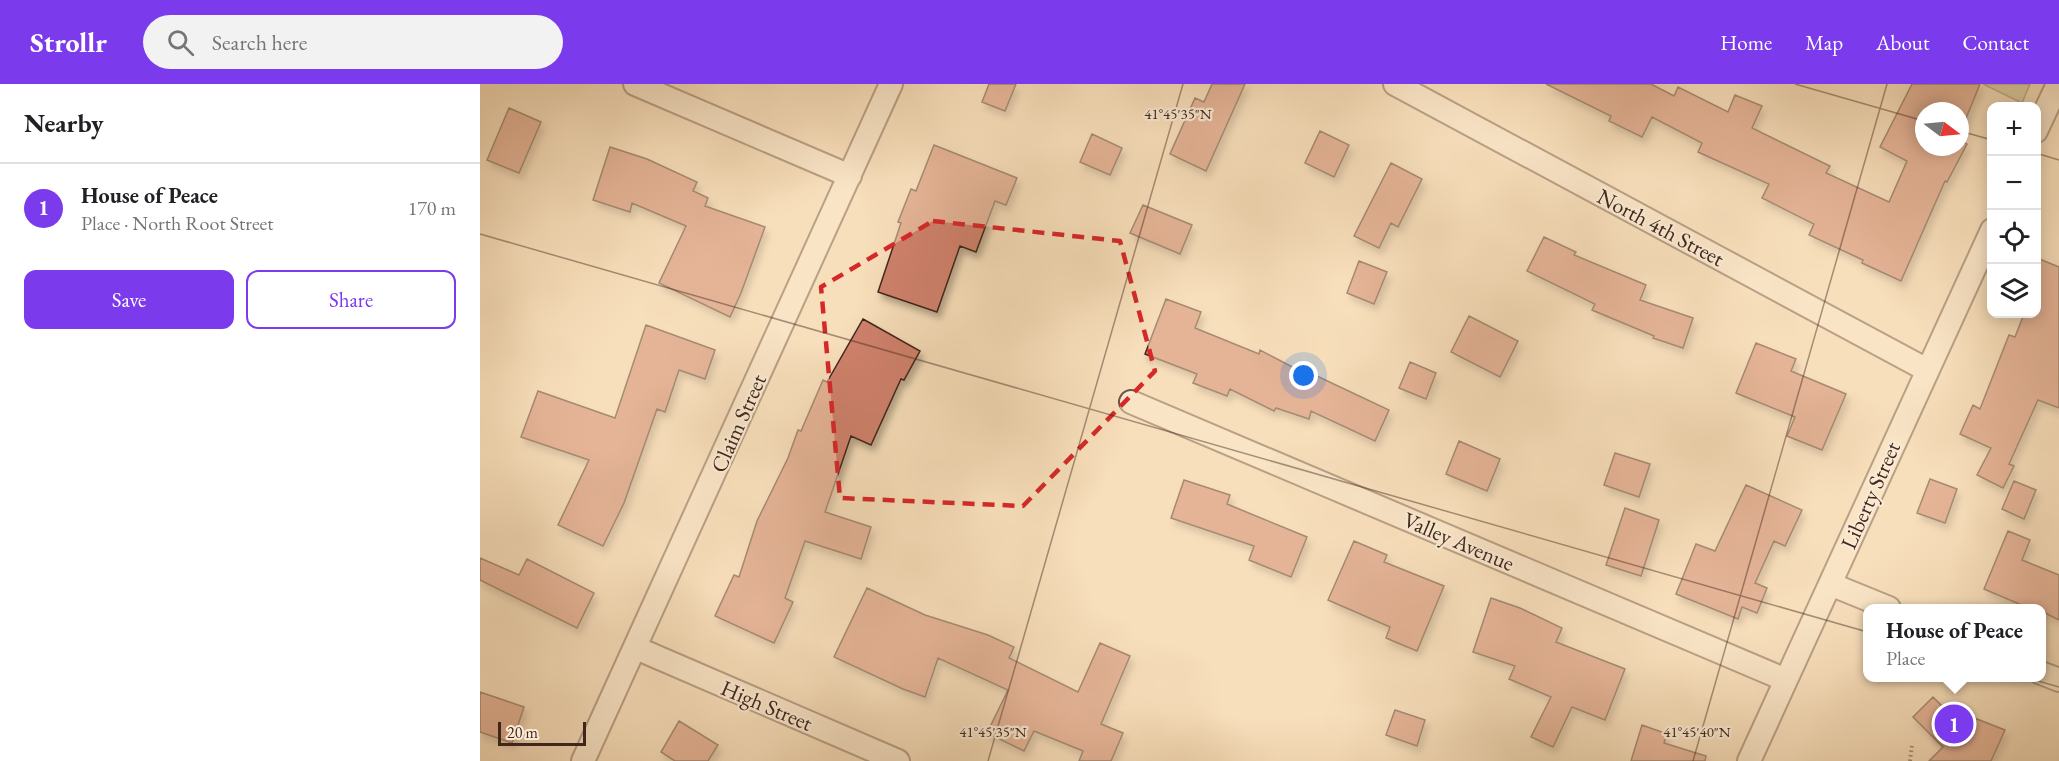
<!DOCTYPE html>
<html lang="en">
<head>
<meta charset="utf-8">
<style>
	body { margin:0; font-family:"EB Garamond",serif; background:#f2f2f2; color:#202124 }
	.controls { position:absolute; right:18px; top:18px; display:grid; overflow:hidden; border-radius:12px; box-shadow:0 3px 15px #0003 }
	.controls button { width:54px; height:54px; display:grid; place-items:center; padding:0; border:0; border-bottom:2px solid #e0e0e0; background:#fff; color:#202124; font:30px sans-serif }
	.compass { position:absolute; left:1435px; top:18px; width:54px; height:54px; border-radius:50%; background:#fff; box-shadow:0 3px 15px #0003; rotate:106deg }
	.scale { position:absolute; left:18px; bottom:15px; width:88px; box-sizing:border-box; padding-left:6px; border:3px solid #41261b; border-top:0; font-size:16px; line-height:21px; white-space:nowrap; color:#41261b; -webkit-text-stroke:4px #faead3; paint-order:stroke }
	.you { position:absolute; left:824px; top:292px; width:21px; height:21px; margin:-15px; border:4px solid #fff; border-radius:50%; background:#1a73e8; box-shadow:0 0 0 9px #1a73e833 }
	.badge { display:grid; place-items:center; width:39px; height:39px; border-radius:50%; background:#7c3aed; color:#fff; font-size:20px; font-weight:700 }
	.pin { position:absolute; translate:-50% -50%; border:3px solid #fff; box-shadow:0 2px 6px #0006 }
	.popup { position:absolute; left:1383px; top:520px; width:183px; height:78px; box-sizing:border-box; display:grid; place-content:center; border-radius:12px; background:#fff; filter:drop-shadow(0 2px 4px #0005); font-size:20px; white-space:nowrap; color:#757577 }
	.popup b { font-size:22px; color:#202124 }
	.popup::after { content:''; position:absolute; left:50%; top:100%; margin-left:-12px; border:12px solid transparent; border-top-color:#fff }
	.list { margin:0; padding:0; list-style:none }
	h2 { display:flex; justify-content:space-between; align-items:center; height:78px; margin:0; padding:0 24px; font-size:26px }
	h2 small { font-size:20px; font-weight:400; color:#757577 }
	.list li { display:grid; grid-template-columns:39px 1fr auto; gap:18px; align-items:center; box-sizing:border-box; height:90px; padding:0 24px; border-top:2px solid #e0e0e0 }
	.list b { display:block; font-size:22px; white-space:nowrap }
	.list p { margin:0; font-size:20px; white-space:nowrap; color:#757577 }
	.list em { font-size:20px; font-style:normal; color:#757577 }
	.actions { display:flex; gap:12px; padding:18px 24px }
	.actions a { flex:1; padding:14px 0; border:2px solid #7c3aed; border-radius:12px; text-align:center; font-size:21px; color:#7c3aed }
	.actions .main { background:#7c3aed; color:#fff }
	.icon { flex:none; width:33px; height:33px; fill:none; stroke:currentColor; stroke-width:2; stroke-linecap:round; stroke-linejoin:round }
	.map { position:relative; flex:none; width:1579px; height:677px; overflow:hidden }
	header { display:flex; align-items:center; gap:36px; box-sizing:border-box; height:84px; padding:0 30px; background:#7c3aed; color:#fff }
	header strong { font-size:28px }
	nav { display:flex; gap:33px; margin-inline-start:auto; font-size:21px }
	.search { width:420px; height:54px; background:#f2f2f2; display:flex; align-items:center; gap:15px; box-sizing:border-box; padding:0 21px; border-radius:33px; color:#757577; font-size:22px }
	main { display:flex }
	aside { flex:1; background:#fff }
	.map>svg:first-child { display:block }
	.green { fill:#c3c08c; stroke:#827354; stroke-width:1.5 }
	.building { fill:#cf816c; stroke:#41261b; stroke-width:1.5; filter:url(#shadow) }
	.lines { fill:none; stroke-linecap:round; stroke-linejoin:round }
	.street-casing { stroke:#6f5443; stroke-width:26 }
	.path { stroke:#41261b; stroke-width:4; stroke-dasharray:1.5 3; stroke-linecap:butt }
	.street { stroke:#faead3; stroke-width:22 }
	.marked { fill:none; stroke:#d62828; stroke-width:4.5; stroke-dasharray:12 8; stroke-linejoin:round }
	.ticks { fill:none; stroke:#41261b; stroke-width:1.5; stroke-opacity:0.45 }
	.labels { text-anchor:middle; stroke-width:4.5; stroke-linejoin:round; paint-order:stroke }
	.street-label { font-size:22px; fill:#41261b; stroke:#faead3 }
	.ticks-label { font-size:15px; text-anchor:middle; fill:#41261b; stroke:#faead3; stroke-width:4.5; stroke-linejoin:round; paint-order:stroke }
</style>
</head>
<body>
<header>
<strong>Strollr</strong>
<div class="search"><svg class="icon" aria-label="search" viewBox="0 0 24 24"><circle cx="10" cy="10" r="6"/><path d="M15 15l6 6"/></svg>Search here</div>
<nav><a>Home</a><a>Map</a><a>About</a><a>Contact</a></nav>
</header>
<main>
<aside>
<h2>Nearby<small></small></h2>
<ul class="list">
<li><span class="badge">1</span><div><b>House of Peace</b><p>Place · North Root Street</p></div><em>170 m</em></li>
</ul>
<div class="actions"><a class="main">Save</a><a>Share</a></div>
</aside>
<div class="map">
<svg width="1579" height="677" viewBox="0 0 1579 677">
	<defs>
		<filter id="shadow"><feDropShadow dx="3.5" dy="6" stdDeviation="3" flood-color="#0004"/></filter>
	</defs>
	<rect width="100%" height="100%" fill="#f8dfbb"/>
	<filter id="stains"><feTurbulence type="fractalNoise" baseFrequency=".00333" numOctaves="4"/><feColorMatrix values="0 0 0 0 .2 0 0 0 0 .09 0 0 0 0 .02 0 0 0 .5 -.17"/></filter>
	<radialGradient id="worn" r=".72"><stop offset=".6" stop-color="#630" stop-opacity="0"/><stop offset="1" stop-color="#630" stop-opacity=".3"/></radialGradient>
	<path class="green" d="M1503,0h47l-8,19z"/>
	<path class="building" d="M509,0h27l-11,27 -23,-9z
		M732,0h33l-39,87 -36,-17 25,-56 9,4z
		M1066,0h105l23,12 4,-9 50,25 7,-17 27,11 -10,22 78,38 -4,7 63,29 18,-41 -27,-14 32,-63h68l-20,49v-22h-36v36h36v-6l7,3 -20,38 -2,-1 -44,100 -39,-18 1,-3 -54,-25 5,-11 -52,-26 7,-14 -71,-32 4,-9 -50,-26 -10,20 -33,-16 2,-5z
		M29,24l32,14 -22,51 -32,-13z
		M840,47l29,14 -15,32 -29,-14z
		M612,50l30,14 -12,27 -30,-13z
		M454,61l83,33 -11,27 -11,-4 -19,51 -16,-6 -23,66 -59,-20 23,-69 -3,-1 13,-33 5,2z
		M130,63l37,12 50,23 -4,9 15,7 -3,8 60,21 -24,66 -11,24 -71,-34 27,-57 -54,-23 -2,9 -37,-12z
		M911,79l31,16 -24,48 -7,-4 -12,25 -25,-12z
		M663,121l49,20 -12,29 -50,-21z
		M1064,153l32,15 -2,3 72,30 -6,15 53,18 -10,30 -30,-10 1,-2 -62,-26 3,-6 -68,-33z
		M1557,174l22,9v141l-21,-8 -29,64 5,2 -11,22 -26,-13 14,-27 -31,-14 13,-29 7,4 29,-74 6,2 9,-23h13z
		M879,177l28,11 -13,32 -27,-11z
		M686,215l35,13 -6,16 64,26 1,-4 40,21 19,6 70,33 -14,31 -64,-30 -2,8 -33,-11 -2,3 -44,-22 -3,7 -34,-13 4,-9 -52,-20z
		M989,232l49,25 -18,36 -49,-25z
		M383,235l57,32 -16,29 -3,-1 -30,66 -20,-9 -26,76 46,15 -10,32 -56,-18 -20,57 8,4 -19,41 -59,-27 19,-41 5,2 18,-56 31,-63 10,-28 3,1 22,-51 4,2z
		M166,241l69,25 -10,29 -26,-9 -14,42 -8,-3 -33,94 -21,43 -45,-21 31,-65 -68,-23 17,-46 77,27z
		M1276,259l40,16 -5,12 55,23 -24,56 -35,-14 8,-19 -59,-24z
		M930,278l26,11 -10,26 -27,-11z
		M979,357l41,18 -13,32 -41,-17z
		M1135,369l35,11 -11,33 -35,-12z
		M1450,395l27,10 -12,34 -28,-10z
		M704,396l46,15 -3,9 80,33 -16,40 -42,-17 5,-14 -83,-28z
		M1534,397l22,9 -12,29 -22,-10z
		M1266,401l56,25 -17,36 -11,-5 -19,42 12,5 -10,25 -15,-6 -4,12 -62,-25 20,-50 19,7z
		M1145,424l34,12 -18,56 -35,-11z
		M1528,447l22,9 -8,20 37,15v45l-18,-9v-2h-10l-47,-20z
		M874,457l33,14 -3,7 60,24 -27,65 -31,-13 4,-11 -62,-27z
		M0,474l39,17 8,-16 67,34 -17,35 -97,-48z
		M387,504l58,27 63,20 26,12 -5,11 69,34 22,-49 30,13 -29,68 22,9 -12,28h-32l4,-10 -49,-20 -10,20 -37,-18 21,-43 -70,-32 -13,39 -22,-8 -69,-32z
		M1011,514l29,10 42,20 -6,14 69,27 -20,51 -33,-13 -19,40 -22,-10 20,-40 -42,-18 6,-13 -42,-14z
		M0,608l44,15 -12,36 -32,-11z
		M1453,613l8,8 64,25 -14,31h-62l14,-14 -30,-30z
		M915,626l30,10 -8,26 -31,-11z
		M199,637l39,24 -10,16h-33l-14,-9z
		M1162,641l25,9 -3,9 42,13 -1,5h-74z"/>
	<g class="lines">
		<g class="street-casing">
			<path id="street" d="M155,0l215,92
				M915,0l532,286
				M1556,47l22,-47
				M651,318l655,278
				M1350,500l59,24
				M156,564l262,113
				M1561,589l18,7
				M103,677l308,-677
				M1269,677l243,-531"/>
		</g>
		<path class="path" d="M1430,677l2,-16"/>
		<use href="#street" class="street"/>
	</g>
	<path d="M0 0H1579V677H0ZM453,137l187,20 35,130 -132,135 -183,-8 -19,-211z" fill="#f8dfbb" fill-opacity=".55" fill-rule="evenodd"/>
	<path class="marked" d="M453,137l187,20 35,130 -132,135 -183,-8 -19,-211z"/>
	<path class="ticks" d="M1315,0l129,37M1480,47l32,9M1556,69l23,7M0,150l1579,453M508,677l195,-677M1213,677l194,-677"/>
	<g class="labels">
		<g class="street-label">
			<text transform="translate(1181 143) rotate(28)" y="8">North 4th Street</text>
			<text transform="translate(258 339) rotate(-66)" y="8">Claim Street</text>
			<text transform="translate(1390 411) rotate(-66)" y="8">Liberty Street</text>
			<text transform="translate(979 457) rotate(23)" y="8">Valley Avenue</text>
			<text transform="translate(287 621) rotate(23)" y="8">High Street</text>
		</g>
	</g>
	<g class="ticks-label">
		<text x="698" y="35">41°45'35"N</text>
		<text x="513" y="653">41°45'35"N</text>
		<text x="1217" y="653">41°45'40"N</text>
	</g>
	<rect width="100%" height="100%" filter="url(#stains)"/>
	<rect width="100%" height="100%" fill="url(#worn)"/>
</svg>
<div class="controls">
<button>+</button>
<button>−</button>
<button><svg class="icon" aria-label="locate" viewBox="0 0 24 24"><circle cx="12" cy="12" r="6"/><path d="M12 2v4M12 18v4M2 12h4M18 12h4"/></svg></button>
<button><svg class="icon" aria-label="layers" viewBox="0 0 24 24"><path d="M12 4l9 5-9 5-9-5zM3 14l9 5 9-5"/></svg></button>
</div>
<svg class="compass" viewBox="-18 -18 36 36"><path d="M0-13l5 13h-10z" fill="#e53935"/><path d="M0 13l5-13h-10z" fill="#757577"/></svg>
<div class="scale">20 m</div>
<div class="you"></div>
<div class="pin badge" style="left:1474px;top:640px">1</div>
<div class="popup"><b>House of Peace</b>Place</div>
</div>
</main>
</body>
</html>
